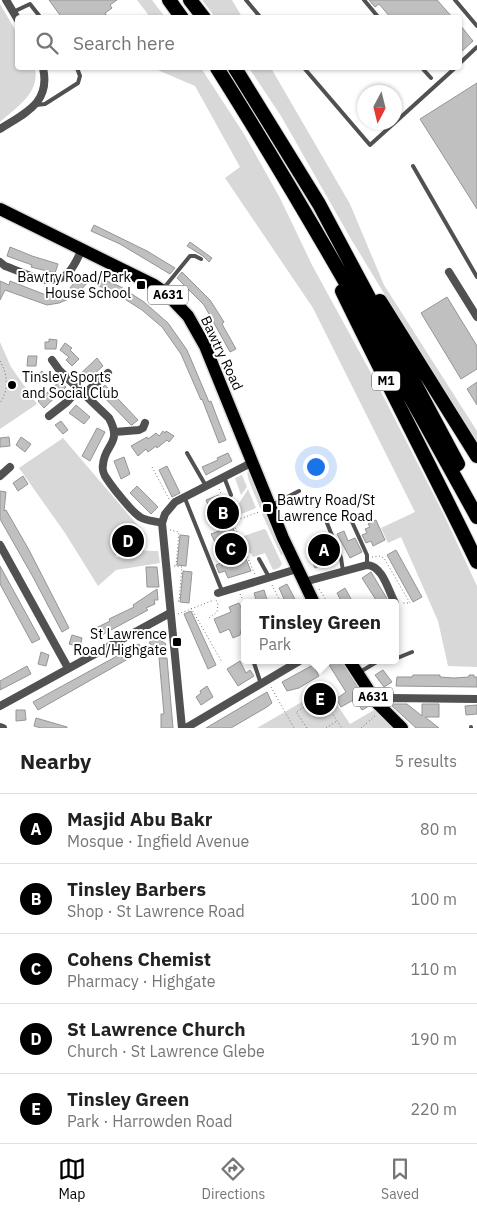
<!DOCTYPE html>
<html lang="en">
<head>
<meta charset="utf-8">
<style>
	body { margin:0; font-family:"IBM Plex Sans",sans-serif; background:#f2f2f2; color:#222 }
	.compass { position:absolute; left:357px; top:85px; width:45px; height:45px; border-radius:50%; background:#fff; box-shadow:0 1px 4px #0004; rotate:187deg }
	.you { position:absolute; left:315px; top:466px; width:18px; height:18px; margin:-12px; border:4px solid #fff; border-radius:50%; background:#1a73e8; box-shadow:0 0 0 8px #1a73e833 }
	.badge { display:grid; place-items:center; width:32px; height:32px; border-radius:50%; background:#000; color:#fff; font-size:16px; font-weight:700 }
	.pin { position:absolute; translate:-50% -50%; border:2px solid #fff; box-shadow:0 1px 5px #0006 }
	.popup { position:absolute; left:241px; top:599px; width:158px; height:65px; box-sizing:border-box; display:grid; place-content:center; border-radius:5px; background:#fff; filter:drop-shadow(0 1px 4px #0005); font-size:16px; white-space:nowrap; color:#767676 }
	.popup b { font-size:19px; color:#222 }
	.popup::after { content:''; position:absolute; left:50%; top:100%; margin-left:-10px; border:10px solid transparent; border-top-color:#fff }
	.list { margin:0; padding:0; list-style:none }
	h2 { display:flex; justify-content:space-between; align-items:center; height:65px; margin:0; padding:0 20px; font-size:21px }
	h2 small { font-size:16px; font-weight:400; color:#767676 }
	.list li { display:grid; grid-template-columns:32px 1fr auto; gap:15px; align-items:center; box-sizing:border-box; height:70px; padding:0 20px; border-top:1px solid #e0e0e0 }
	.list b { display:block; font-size:19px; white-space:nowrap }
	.list p { margin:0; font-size:16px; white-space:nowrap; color:#767676 }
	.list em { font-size:16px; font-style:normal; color:#767676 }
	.icon { flex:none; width:28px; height:28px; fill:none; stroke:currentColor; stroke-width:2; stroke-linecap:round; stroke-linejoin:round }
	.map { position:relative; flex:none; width:477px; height:728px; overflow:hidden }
	.search { position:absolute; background:#fff; box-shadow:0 1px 4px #0004; left:15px; right:15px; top:15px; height:55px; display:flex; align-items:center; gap:12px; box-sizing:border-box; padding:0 18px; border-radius:5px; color:#767676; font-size:19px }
	.sheet { height:415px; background:#fff }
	nav { display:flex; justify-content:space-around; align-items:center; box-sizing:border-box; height:70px; border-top:1px solid #e0e0e0; background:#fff; font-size:14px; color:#767676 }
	nav a { display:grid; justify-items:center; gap:2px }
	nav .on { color:#000 }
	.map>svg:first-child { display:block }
	.green { fill:#d8d8d8 }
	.building { fill:#c0c0c0; stroke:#959595 }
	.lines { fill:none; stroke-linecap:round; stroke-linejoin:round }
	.primary-casing { stroke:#dbdbdb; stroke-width:15 }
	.motorway-casing { stroke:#dbdbdb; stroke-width:16 }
	.path { stroke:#737373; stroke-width:1; stroke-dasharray:1 2.5; stroke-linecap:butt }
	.service { stroke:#515151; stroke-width:4 }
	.minor { stroke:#515151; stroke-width:8 }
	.primary { stroke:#000; stroke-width:12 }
	.motorway { stroke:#000; stroke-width:14 }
	.poi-dot { fill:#000; stroke:#fff; stroke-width:2 }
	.labels { text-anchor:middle; stroke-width:4; stroke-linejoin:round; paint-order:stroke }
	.shield { fill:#fff; stroke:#4c4c4c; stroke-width:1 }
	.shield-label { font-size:12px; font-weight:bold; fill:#000 }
	.poi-label { font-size:14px; fill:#000; stroke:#fff; text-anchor:end }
	.street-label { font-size:14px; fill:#000; stroke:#fff }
</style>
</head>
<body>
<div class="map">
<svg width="477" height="728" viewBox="0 0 477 728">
	<rect width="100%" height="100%" fill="#fff"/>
	<path class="green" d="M137,0h15l13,17h-15z
		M202,0h30l10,17h-27z
		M0,4l17,29 1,35h17c5,25 -18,39 -35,54z
		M153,68h48l43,66 36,64 32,67 65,119 67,131 33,71v81l-29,-1 -10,-45 -37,-84 -13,6 -7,-15 34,-16 -102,-204 -88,-130 15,-11 -45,-81z
		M249,68h22l79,136 34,81 93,146v16l-126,-208 -70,-123z
		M0,342l11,25 26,37 -37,25z
		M63,438l83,97 -32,-1 -1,12 3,1v10h5v-7l37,1 2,12 -44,7 -18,16 -33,-53 -46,-65z
		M247,472l6,3 14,31 -7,2 -11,-27z
		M242,475l5,12 -6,8 -6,-17z
		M248,489l8,19 -22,9 -4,-8 8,-4z
		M269,511l17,43 -5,1 -19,-41z
		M264,529l2,1 16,34 -3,4 -6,2 -8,-17 -12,4 -2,-4h-3l-5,-13 1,-4z
		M326,688l24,36 24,-14 19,18h-136z"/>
	<path class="building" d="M49,0h68l-7,5 2,3 -7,5 3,5h-46z
		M369,0h68l16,18h-62l-12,-14 -4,3z
		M460,25l13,16 -13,12z
		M477,83v126l-57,-90z
		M94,225l53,26 28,17 -5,6 -50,-30 -29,-13z
		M190,242l22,16 -3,4 -6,-6 -16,-10z
		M10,247l22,9 26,8 -3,9 -24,-6 1,-2 -25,-9z
		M182,272l28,28 14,22 -2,2 14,25 -6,3 -26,-47 -27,-27z
		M80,276l7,7 -11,13 -17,7 -12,2 -42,-15 -5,10v-19l9,4 1,-4 36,14 13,-2 10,-4z
		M100,278l21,9 23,15 24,21 19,27 22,52 2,-1 4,11 11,28 -7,3 -17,-44 -1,1 -20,-46 -19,-27 -20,-17 -19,-12v-1l-26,-12z
		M447,297l30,49v23l-16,10 -40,-66z
		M49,339l8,1 -1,9h-11v-7h4z
		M65,343l7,5 -2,2 9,9 -7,7 -6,-6 3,-3 -9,-7z
		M28,356h9l-1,10h-9z
		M97,358l6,8 -20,18 -6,-7z
		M42,371l5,6 -8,7 -5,-6z
		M60,381l6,6 -22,21 -6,-7z
		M477,382v23l-10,-16z
		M105,385l33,35 -6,5h-1l-33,-34z
		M76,405l14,12 -6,7 -15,-11z
		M61,421l7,9 -5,4 -8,-9z
		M97,428l8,4 -15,29 -8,-5z
		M163,431l2,2 1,-2 8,5 -5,6 -2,-2 -10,8 -1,-2 -8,6 -2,-3 -8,7 -7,-10 16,-9 1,2 8,-6 3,3z
		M9,437l1,9 -10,1v-9z
		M21,437l10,7 -6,8 -9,-7z
		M228,453l4,8 -26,14 -4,-8 16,-7 -1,-2z
		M124,457l6,17 -9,5 -7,-18z
		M167,466l13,27 -8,4 -13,-27z
		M23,476l5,8 -10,7 -5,-8z
		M137,486l21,21 -7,7 -21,-21z
		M0,491l6,1 -2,19 2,-1 23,40 40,78 -7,4 -29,-55 -33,-58z
		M219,495l32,76 -23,7 -3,-7 -6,2 -3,-8 5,-2 1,3 10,-4 -8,-21 -8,3 -5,-10 8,-3 -13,-31z
		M376,520l9,20 -12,6 -2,-5 -5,2 -4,-8 5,-2 -2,-4 5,-2 -2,-3z
		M344,531l4,10 7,-3 7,14 -12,6 -13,-24z
		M114,534l30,1 -1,16 -27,-1v-3h-3z
		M180,535l9,1 -3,30 -9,-1z
		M326,535l11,27 -9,2v-2l-13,6 -5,-13 5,-2 -4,-12z
		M396,550l26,47 -9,5 -26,-47z
		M0,566l40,73 -8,4 -32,-59z
		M146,567h11l2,20h-12z
		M183,571l9,1 -3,31 -9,-1z
		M371,572l15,25 3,6h-11l-16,-25z
		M287,584l10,19h-11l-7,-15z
		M345,588l6,11 -9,4 -5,-10z
		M157,589l1,11h-4l1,4 -9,4 2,2 -52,28 -4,-8 18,-9 -1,-2 25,-12 -1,-2z
		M264,590l4,13h-11l-3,-10z
		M239,603l6,13v14h-4l-1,5 -7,3 -4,-9 -9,4 -6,-14 17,-7 -2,-5z
		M191,611l25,54 -8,4 -24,-55z
		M72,635l10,3 -2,9 -11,-3z
		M154,636l12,8 -5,7 -12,-8z
		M139,644l3,7 -104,59 -5,-8z
		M41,652l8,3 -3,11 -8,-2z
		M159,658h8l6,70h-12v-14h3z
		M326,660h15l28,46 -7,4 -7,-11 -14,8 -5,-8 10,-7z
		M240,661l6,12 4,-3 4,6 -16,10 -11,-17z
		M313,665l6,11 -20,12 -12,3 -5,-9z
		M27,666l4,8 -31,16v-9z
		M383,670l9,12 -8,5 -9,-12z
		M413,675h27v2l14,1 15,-1v-2h5v2h3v10l-81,-1 1,-9h15z
		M207,686l6,11 -12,8 -5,-8 5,-4 -1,-2z
		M267,692l5,11 -5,4 -36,21h-25z
		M390,704h17l15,12v-12h17v13h-14l14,11h-23z
		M477,705v9l-11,1 -1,-9z
		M16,710h9l1,10 -10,1z
		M36,718l31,9v1h-26l-7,-2z"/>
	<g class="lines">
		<g class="primary-casing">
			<path id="primary" d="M0,209l154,76 13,9 21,22 17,30 78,192 31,65
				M349,660l28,43 25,25"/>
		</g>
		<g class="motorway-casing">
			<path id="motorway" d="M169,0l13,18
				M190,0l14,18
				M217,68c92,146 176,297 260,449
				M235,68l84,136 139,260
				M342,291c44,91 91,180 135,271
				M380,301l97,155"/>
		</g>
		<path class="path" d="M0,361c8,14 9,29 0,42
			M152,467l17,32
			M219,489l36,86
			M234,521l25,-9
			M170,530l9,2 -3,34
			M372,557l8,-1 4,2 26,45h-7
			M174,566l8,1 -3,34h-2
			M272,585l9,18
			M319,589l9,14
			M240,594l5,10
			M191,608l31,54
			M178,614l36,-14
			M209,618l8,-6 1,-8 -2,-4
			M271,687l23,41
			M307,728l-11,-16 25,-15 21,31
			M326,728l11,-7
			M361,728l15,-13"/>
		<path class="service" d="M246,0l15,18
			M364,0l15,18
			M455,0l22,26
			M13,12l17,-8 11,14
			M460,63l17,-16
			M304,68l66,77 85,-77
			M422,68l9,10
			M36,105l9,-1 33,-21 2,-7 -3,-8
			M413,166l64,111
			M163,289l27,-33h5l6,3
			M187,453l19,33
			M224,477l7,18
			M184,496l38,95
			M272,505l27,-14
			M348,513l19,42v10
			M327,523l14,35 2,13
			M259,559l10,18
			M243,633l2,6
			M395,659l17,-7
			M253,660l8,24
			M360,672l20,-12
			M471,727v1"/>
		<path class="minor" d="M6,0l12,20
			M0,129c25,-16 51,-26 43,-61
			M0,262l5,4c18,6 47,24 63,7 7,-7 10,-16 14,-24
			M449,272l28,45
			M52,360l8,11 49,47c14,26 -5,26 -6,47 -1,4 1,10 4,14 6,9 25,33 33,38 6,4 15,4 22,6
			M84,394l24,-21
			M49,416l18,-14 12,-13
			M115,432l24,-2 4,-2 2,-5
			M0,476l10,-9
			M0,545l68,123
			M304,582l63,-17c16,1 21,25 28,38
			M218,593l79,-24
			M377,703l13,-5 87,1
			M0,706l170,-93
			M0,727l3,1
			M182,728l-20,-205 3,-9 10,-12 78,-40
			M186,728l115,-68"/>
		<use href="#primary" class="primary"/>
		<use href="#motorway" class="motorway"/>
	</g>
	<g class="poi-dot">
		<rect x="136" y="280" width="10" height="10" rx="2.5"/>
		<circle cx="12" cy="385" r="5"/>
		<rect x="262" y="503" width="10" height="10" rx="2.5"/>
		<rect x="172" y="637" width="10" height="10" rx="2.5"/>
	</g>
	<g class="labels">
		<g class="shield">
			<rect x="148" y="285.5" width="40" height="19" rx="4"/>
			<rect x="372" y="371.5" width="28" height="19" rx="4"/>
			<rect x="353" y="687.5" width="40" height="19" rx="4"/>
		</g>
		<g class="shield-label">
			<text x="168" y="299">A631</text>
			<text x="386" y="385">M1</text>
			<text x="373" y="701">A631</text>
		</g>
		<g class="poi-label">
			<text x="131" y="282">Bawtry Road/Park<tspan x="131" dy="16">House School</tspan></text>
			<text x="22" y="382" text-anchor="start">Tinsley Sports<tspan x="22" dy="16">and Social Club</tspan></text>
			<text x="277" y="505" text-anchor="start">Bawtry Road/St<tspan x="277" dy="16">Lawrence Road</tspan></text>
			<text x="167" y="639">St Lawrence<tspan x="167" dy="16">Road/Highgate</tspan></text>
		</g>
		<g class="street-label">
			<text transform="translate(222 353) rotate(65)" y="5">Bawtry Road</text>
		</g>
	</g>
</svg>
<svg class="compass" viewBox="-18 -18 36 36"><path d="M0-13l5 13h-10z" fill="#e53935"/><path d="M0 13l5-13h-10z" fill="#767676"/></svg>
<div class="you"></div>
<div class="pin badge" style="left:324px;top:550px">A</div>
<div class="pin badge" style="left:223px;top:513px">B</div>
<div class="pin badge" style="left:231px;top:549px">C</div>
<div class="pin badge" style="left:128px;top:541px">D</div>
<div class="pin badge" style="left:320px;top:699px">E</div>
<div class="popup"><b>Tinsley Green</b>Park</div>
<div class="search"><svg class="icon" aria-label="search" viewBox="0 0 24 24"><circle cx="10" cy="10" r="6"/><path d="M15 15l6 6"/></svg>Search here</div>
</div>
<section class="sheet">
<h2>Nearby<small>5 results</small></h2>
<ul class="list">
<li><span class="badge">A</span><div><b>Masjid Abu Bakr</b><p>Mosque · Ingfield Avenue</p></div><em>80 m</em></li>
<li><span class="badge">B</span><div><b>Tinsley Barbers</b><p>Shop · St Lawrence Road</p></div><em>100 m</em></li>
<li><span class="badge">C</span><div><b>Cohens Chemist</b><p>Pharmacy · Highgate</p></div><em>110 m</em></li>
<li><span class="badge">D</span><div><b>St Lawrence Church</b><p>Church · St Lawrence Glebe</p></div><em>190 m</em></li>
<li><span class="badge">E</span><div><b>Tinsley Green</b><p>Park · Harrowden Road</p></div><em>220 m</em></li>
</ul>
</section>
<nav>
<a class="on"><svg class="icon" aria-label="map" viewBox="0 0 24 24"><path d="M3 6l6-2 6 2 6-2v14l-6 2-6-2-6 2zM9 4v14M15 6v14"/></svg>Map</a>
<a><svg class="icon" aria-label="directions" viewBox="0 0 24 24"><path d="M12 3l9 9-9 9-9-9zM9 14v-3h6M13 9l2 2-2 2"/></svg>Directions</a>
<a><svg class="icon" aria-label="saved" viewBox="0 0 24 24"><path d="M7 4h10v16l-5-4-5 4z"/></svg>Saved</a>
</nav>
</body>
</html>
